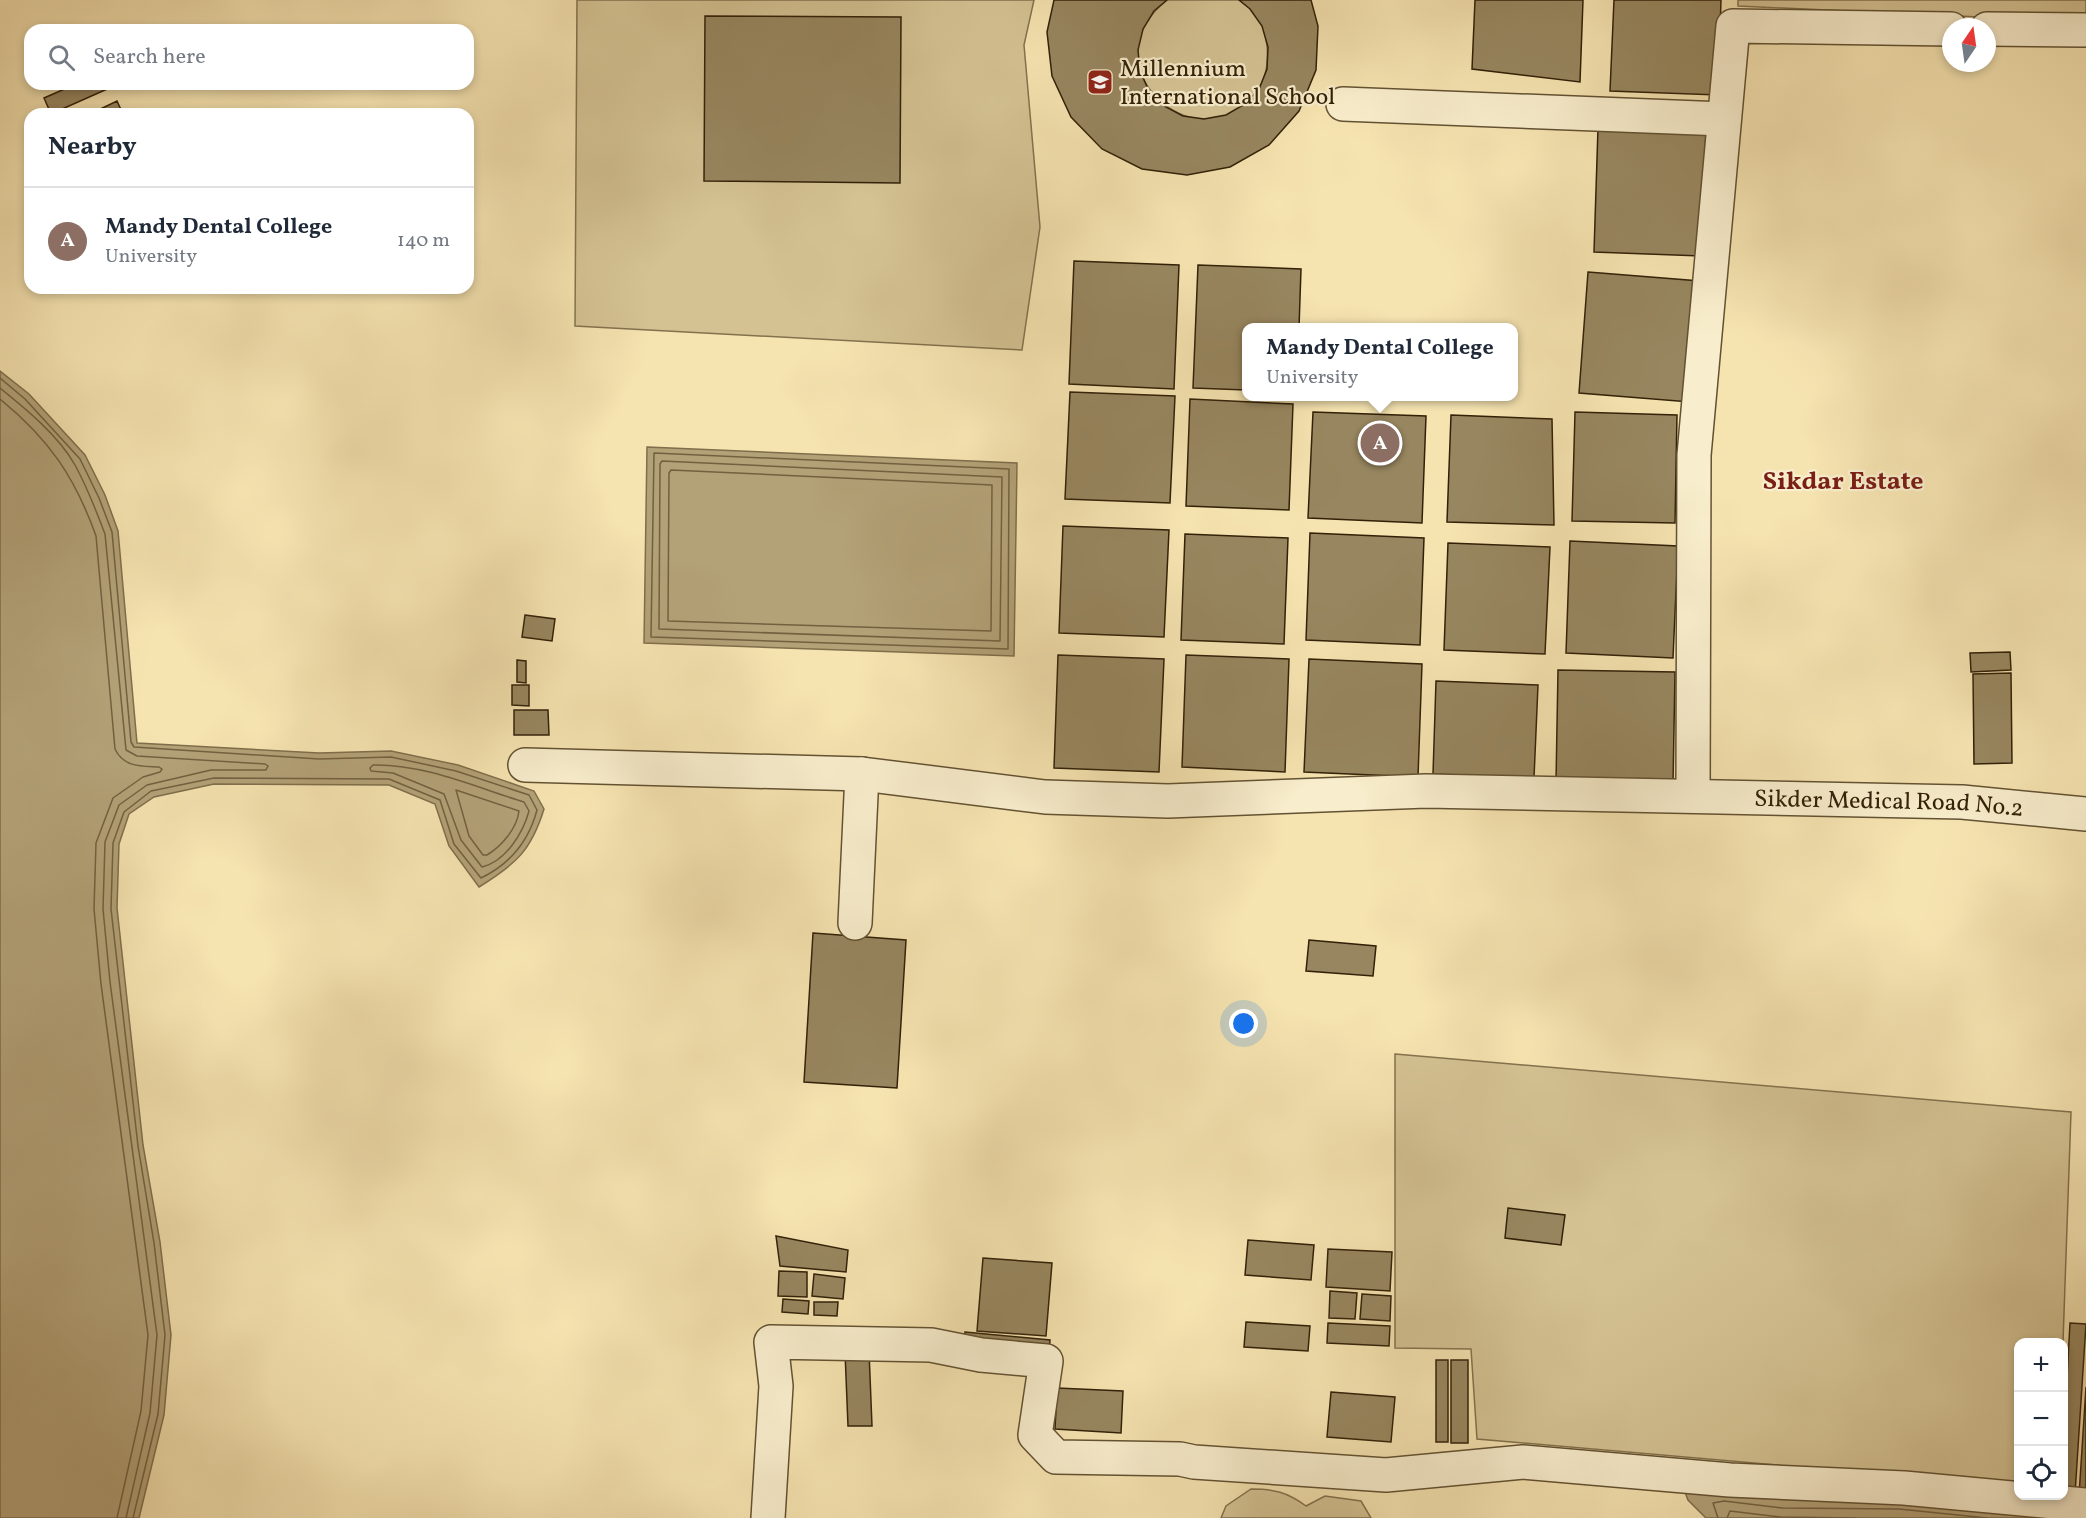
<!DOCTYPE html>
<html lang="en">
<head>
<meta charset="utf-8">
<style>
	body { margin:0; font-family:Vollkorn,serif; background:#f2f2f3; color:#1f2937 }
	.controls { position:absolute; right:18px; bottom:18px; display:grid; overflow:hidden; border-radius:12px; box-shadow:0 3px 9px #0003 }
	.controls button { width:54px; height:54px; display:grid; place-items:center; padding:0; border:0; border-bottom:2px solid #e0e1e3; background:#fff; color:#1f2937; font:30px sans-serif }
	.compass { position:absolute; left:1942px; top:18px; width:54px; height:54px; border-radius:50%; background:#fff; box-shadow:0 3px 9px #0003; rotate:13deg }
	.you { position:absolute; left:1244px; top:1024px; width:21px; height:21px; margin:-15px; border:4px solid #fff; border-radius:50%; background:#1a73e8; box-shadow:0 0 0 9px #1a73e833 }
	.badge { display:grid; place-items:center; width:39px; height:39px; border-radius:50%; background:#7c3aed; color:#fff; font-size:20px; font-weight:700 }
	.pin { position:absolute; translate:-50% -50%; border:3px solid #fff; box-shadow:0 2px 6px #0006 }
	.popup { position:absolute; left:1242px; top:323px; width:276px; height:78px; box-sizing:border-box; display:grid; place-content:center; border-radius:12px; background:#fff; filter:drop-shadow(0 2px 4px #0005); font-size:20px; white-space:nowrap; color:#747a83 }
	.popup b { font-size:22px; color:#1f2937 }
	.popup::after { content:''; position:absolute; left:50%; top:100%; margin-left:-12px; border:12px solid transparent; border-top-color:#fff }
	.list { margin:0; padding:0; list-style:none }
	h2 { display:flex; justify-content:space-between; align-items:center; height:78px; margin:0; padding:0 24px; font-size:26px }
	h2 small { font-size:20px; font-weight:400; color:#747a83 }
	.list li { display:grid; grid-template-columns:39px 1fr auto; gap:18px; align-items:center; box-sizing:border-box; height:108px; padding:0 24px; border-top:2px solid #e0e1e3 }
	.list b { display:block; font-size:22px; white-space:nowrap }
	.list p { margin:0; font-size:20px; white-space:nowrap; color:#747a83 }
	.list em { font-size:20px; font-style:normal; color:#747a83 }
	.icon { flex:none; width:33px; height:33px; fill:none; stroke:currentColor; stroke-width:2; stroke-linecap:round; stroke-linejoin:round }
	.map { position:relative; flex:none; width:2086px; height:1518px; overflow:hidden }
	.search { position:absolute; background:#fff; box-shadow:0 3px 9px #0003; left:24px; top:24px; width:450px; height:66px; display:flex; align-items:center; gap:15px; box-sizing:border-box; padding:0 21px; border-radius:18px; color:#747a83; font-size:22px }
	.panel { position:absolute; background:#fff; box-shadow:0 3px 9px #0003; left:24px; top:108px; width:450px; height:186px; border-radius:18px }
	.map>svg:first-child { display:block }
	.green { fill:#d4c293; stroke:#83724e; stroke-width:1.5 }
	.water { fill:#b3a177; stroke:#7f6e4b; stroke-width:1.5 }
	.lines { fill:none; stroke-linecap:round; stroke-linejoin:round }
	.shore { stroke:#726140; stroke-width:1.5 }
	.building { fill:#97865f; stroke:#322108; stroke-width:1.5 }
	.street-casing { stroke:#635232; stroke-width:36 }
	.street { stroke:#f8edcc; stroke-width:33 }
	.labels { text-anchor:middle; stroke-width:4.5; stroke-linejoin:round; paint-order:stroke }
	.poi-label { font-size:24px; fill:#322108; stroke:#f8edcc; text-anchor:start }
	.street-label { font-size:24px; fill:#322108; stroke:#f8edcc }
	.neighbourhood-label { font-size:26px; font-weight:bold; fill:#7a1f14; stroke:#f8edcc }
</style>
</head>
<body>
<div class="map">
<svg width="2086" height="1518" viewBox="0 0 2086 1518">
	<rect width="100%" height="100%" fill="#f5e3b0"/>
	<filter id="stains"><feTurbulence type="fractalNoise" baseFrequency=".00333" numOctaves="4"/><feColorMatrix values="0 0 0 0 .2 0 0 0 0 .09 0 0 0 0 .02 0 0 0 .5 -.17"/></filter>
	<radialGradient id="worn" r=".72"><stop offset=".6" stop-color="#630" stop-opacity="0"/><stop offset="1" stop-color="#630" stop-opacity=".3"/></radialGradient>
	<path class="green" d="M577,0h457l-10,45 16,182 -18,123 -447,-24z
		M1167,0c14,0 62,0 72,0 31,13 35,65 20,89 -53,82 -178,-19 -92,-89z
		M1738,0h348v22l-348,-16z
		M1395,1054l676,58 -8,230h-45v144l-541,-47 -6,-90 -76,-1z
		M1251,1489c23,0 36,3 55,17l19,-10 36,5 10,17h-150l5,-12z"/>
	<path class="water" d="M0,371l29,23 56,61 20,40 13,36 19,212 182,10 72,-2 67,14 76,26 10,18c-13,42 -28,55 -65,78l-30,-41 -14,-42 -46,-19 -175,-1 -60,13 -25,17 -10,30 -2,64 26,237 17,97 11,93 -7,80 -25,103h-139z
		M647,447l370,16 -3,193 -370,-13z
		M1724,1487l348,31h-366l-18,-18 -3,-8z"/>
	<g class="lines">
		<path class="shore" d="M0,378l25,21 55,60 19,39 13,34 19,210 3,5 185,12 72,-2 65,14 73,24 8,15c-8,30 -27,54 -56,68l-27,-34 -14,-44 -51,-21 -175,-1 -63,13 -27,21 -11,31 -2,66 27,237 16,97 11,92 -7,79 -25,104
			M0,388c26,21 58,47 75,77 12,22 21,45 30,69l21,216 11,6 128,8 3,2 -2,4h-55l-64,15 -28,20 -14,37 -2,67 7,73 47,353 -7,78 -24,105
			M0,399c49,40 75,78 96,137l19,213c9,19 27,17 44,18l3,2 -2,3 -17,5 -30,21 -17,45 -2,66 7,75 47,351 -7,76 -24,107
			M654,453l355,16 -1,180 -357,-12z
			M662,461l340,16 -2,164 -341,-12 1,-165z
			M671,470l321,15 -1,146 -323,-10 1,-148z
			M373,765c52,-1 102,22 151,37l5,9c-6,22 -23,50 -47,56l-21,-27 -17,-46 -51,-21 -22,-2 -1,-3z
			M456,790l63,21c-2,17 -17,35 -32,44h-4l-14,-19z
			M1718,1518l-5,-15 11,-2 59,7 116,1 88,9
			M1727,1518l3,-7 51,6 75,1"/>
	</g>
	<path class="building" d="M1054,0h113l-13,11 -11,18 -5,21 2,21 9,20 15,15 19,10 21,3 22,-4 19,-11 14,-15 8,-20 1,-22 -6,-21 -12,-17 -11,-9h72l7,26 -2,44 -17,41 -30,34 -39,22 -43,8 -45,-6 -40,-20 -31,-32 -19,-41 -5,-44z
		M1475,0h108l-3,82 -108,-13z
		M1614,0h107l-3,95 -108,-4z
		M705,16l196,1 -1,166 -196,-2z
		M76,84l38,2 -63,28 -7,-16z
		M117,101l6,13h-33z
		M1598,128l108,4 -5,124 -107,-4z
		M1074,261l105,4 -5,124 -105,-5z
		M1198,265l103,4 -2,59h-53v62l-53,-2z
		M1588,272l112,9 -10,121 -111,-9z
		M1070,392l105,4 -5,107 -105,-4z
		M1190,399l103,5 -4,106 -103,-4z
		M1313,412l113,4 -4,107 -114,-5z
		M1575,412l102,3 -2,108 -103,-2z
		M1451,415l101,4 2,106 -107,-3z
		M1063,526l106,4 -5,107 -105,-4z
		M1310,533l114,5 -4,107 -114,-5z
		M1185,534l103,4 -4,106 -103,-4z
		M1570,541l108,5 -5,112 -107,-5z
		M1448,543l102,4 -5,107 -101,-4z
		M525,615l30,4 -3,22 -30,-4z
		M2010,652l1,18 -40,2 -1,-19z
		M1058,655l106,4 -5,113 -105,-4z
		M1186,655l103,4 -4,113 -103,-5z
		M1309,659l113,5 -4,113 -114,-5z
		M517,660l9,1v22l-9,-1z
		M1558,670l117,2 -2,112 -117,-2z
		M2011,673l1,90 -38,1 -1,-90z
		M1436,681l102,4 -4,93 -101,-4z
		M512,685h17v21l-17,-1z
		M514,710h34l1,25h-35z
		M813,933l93,7 -9,148 -93,-6z
		M1309,940l67,6 -3,30 -67,-5z
		M1508,1208l57,7 -4,30 -56,-7z
		M776,1236l72,14 -2,22 -66,-6z
		M1248,1240l66,5 -3,35 -66,-5z
		M1328,1249l64,3 -2,39 -64,-4z
		M983,1258l69,5 -6,73 -69,-5z
		M779,1271l28,1v25l-29,-1z
		M814,1274l31,4 -2,21 -31,-3z
		M1330,1291l27,2 -2,26 -26,-1z
		M1362,1294l29,2 -1,25 -30,-2z
		M783,1299l26,2 -1,13 -26,-2z
		M814,1302h24l-1,14 -23,-1z
		M1246,1322l64,4 -2,25 -64,-4z
		M1328,1323l62,3 -1,20 -62,-3z
		M2070,1323l16,1 -11,170 -11,-1v-61z
		M965,1332l85,8 -1,13 -85,-7z
		M869,1351l3,75h-24l-3,-74z
		M1436,1360h12v82h-12z
		M1451,1360h17v83h-17z
		M2086,1387v109h-7z
		M1057,1388l66,3 -2,42 -66,-4z
		M1331,1392l64,5 -4,45 -64,-5z"/>
	<g class="lines">
		<g class="street-casing">
			<g id="street">
				<path d="M1987,29l99,1"/>
				<path d="M1343,104l381,15"/>
				<path id="s1" d="M525,765l337,9 183,23 123,4 258,-10 536,11 124,12"/>
				<path d="M1693,795l1,-340 39,-429 218,3"/>
				<path d="M855,923l7,-149"/>
				<path d="M768,1518l8,-132 -5,-44 160,3 50,10 65,6 -11,74 21,22 124,2 14,3 192,13 137,-13 207,18 174,8 182,17"/>
			</g>
		</g>
		<use href="#street" class="street"/>
	</g>
	<defs>
		<g id="school-square" transform="scale(1.35)"><rect x="-9" y="-9" width="18" height="18" rx="4" fill="#8f2418" stroke="#f8edcc"/><path d="M0-5L7-2L0 1L-7-2ZM-4 1L0 2.5L4 1V4Q0 6-4 4Z" fill="#fff"/></g>
	</defs>
	<g fill-rule="evenodd">
		<use href="#school-square" x="1100" y="82"/>
	</g>
	<g class="labels">
		<g class="poi-label">
			<text x="1120" y="76">Millennium<tspan x="1120" dy="28">International School</tspan></text>
		</g>
		<g class="street-label">
			<text dy="8" stroke="none"><textPath href="#s1" startOffset="1366">Sikder Medical Road No.2</textPath></text>
		</g>
		<g class="neighbourhood-label">
			<text x="1843" y="489">Sikdar Estate</text>
		</g>
	</g>
	<rect width="100%" height="100%" filter="url(#stains)"/>
	<rect width="100%" height="100%" fill="url(#worn)"/>
</svg>
<div class="controls">
<button>+</button>
<button>−</button>
<button><svg class="icon" aria-label="locate" viewBox="0 0 24 24"><circle cx="12" cy="12" r="6"/><path d="M12 2v4M12 18v4M2 12h4M18 12h4"/></svg></button>
</div>
<svg class="compass" viewBox="-18 -18 36 36"><path d="M0-13l5 13h-10z" fill="#e53935"/><path d="M0 13l5-13h-10z" fill="#747a83"/></svg>
<div class="you"></div>
<div class="pin badge" style="left:1380px;top:443px;background:#8d6e63">A</div>
<div class="popup"><b>Mandy Dental College</b>University</div>
<div class="search"><svg class="icon" aria-label="search" viewBox="0 0 24 24"><circle cx="10" cy="10" r="6"/><path d="M15 15l6 6"/></svg>Search here</div>
<section class="panel">
<h2>Nearby<small></small></h2>
<ul class="list">
<li><span class="badge" style="background:#8d6e63">A</span><div><b>Mandy Dental College</b><p>University</p></div><em>140 m</em></li>
</ul>
</section>
</div>
</body>
</html>
